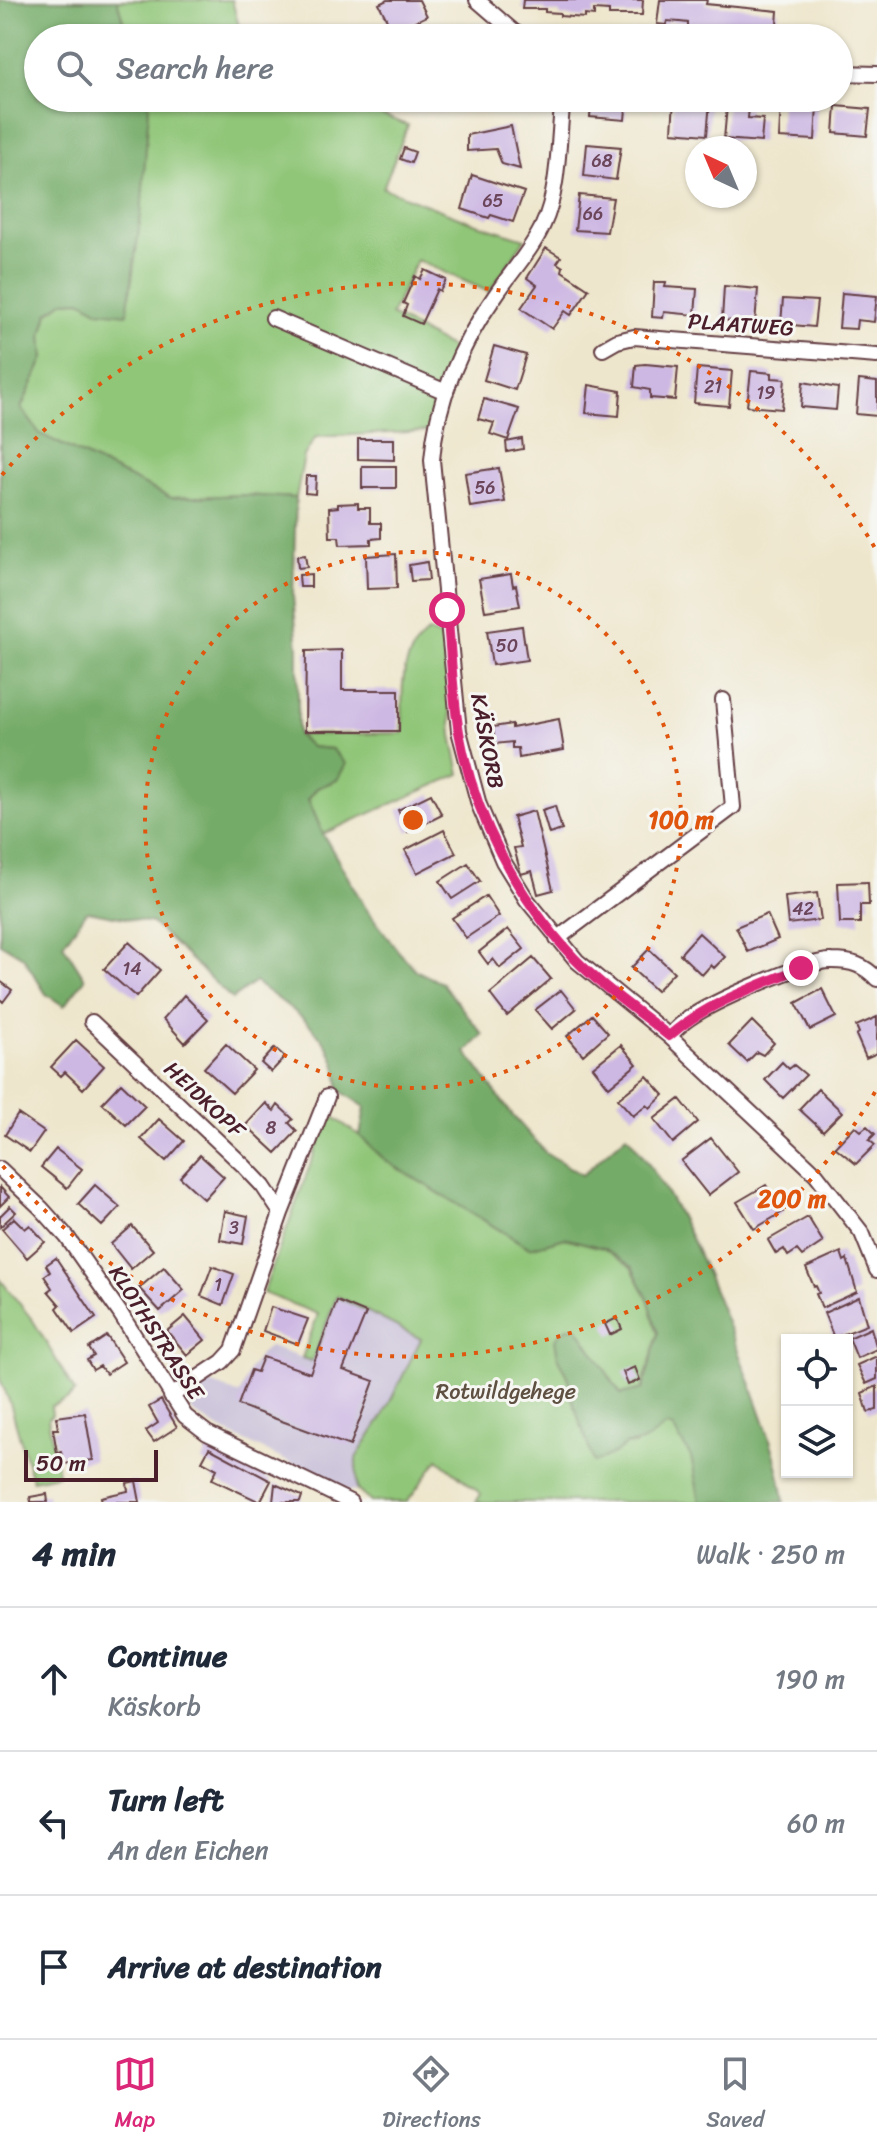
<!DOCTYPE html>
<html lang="en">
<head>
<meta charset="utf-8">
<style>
	body { margin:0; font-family:Sriracha,sans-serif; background:#f6f6f7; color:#1f2937 }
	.controls { position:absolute; right:24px; bottom:24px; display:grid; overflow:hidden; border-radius:0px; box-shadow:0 2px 6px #0004 }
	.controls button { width:72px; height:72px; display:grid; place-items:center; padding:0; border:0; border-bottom:2px solid #e0e1e3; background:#fff; color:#1f2937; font:40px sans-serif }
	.compass { position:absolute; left:685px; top:136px; width:72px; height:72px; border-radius:50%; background:#fff; box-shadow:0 2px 6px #0004; rotate:316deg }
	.scale { position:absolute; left:24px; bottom:20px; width:134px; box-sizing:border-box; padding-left:8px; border:4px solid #4a1f2b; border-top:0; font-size:22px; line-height:28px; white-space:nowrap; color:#4a1f2b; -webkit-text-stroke:6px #f6f6f2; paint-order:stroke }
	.stop { position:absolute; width:24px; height:24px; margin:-18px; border:6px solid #db2777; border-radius:50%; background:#fff }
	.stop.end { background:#db2777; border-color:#fff; box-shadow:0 2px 8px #0008 }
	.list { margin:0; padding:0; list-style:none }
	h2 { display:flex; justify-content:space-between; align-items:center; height:104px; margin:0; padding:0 32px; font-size:34px }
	h2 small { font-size:26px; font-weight:400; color:#747a83 }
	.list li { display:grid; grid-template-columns:52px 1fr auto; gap:24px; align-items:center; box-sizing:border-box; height:144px; padding:0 32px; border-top:2px solid #e0e1e3 }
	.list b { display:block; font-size:30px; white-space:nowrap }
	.list p { margin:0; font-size:26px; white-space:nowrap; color:#747a83 }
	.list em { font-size:26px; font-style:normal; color:#747a83 }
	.icon { flex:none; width:44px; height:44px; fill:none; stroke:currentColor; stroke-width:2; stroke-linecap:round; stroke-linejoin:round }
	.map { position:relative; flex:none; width:877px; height:1502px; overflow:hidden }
	.search { position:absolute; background:#fff; box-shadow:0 2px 6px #0004; left:24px; right:24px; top:24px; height:88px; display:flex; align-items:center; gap:20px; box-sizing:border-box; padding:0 28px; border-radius:44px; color:#747a83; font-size:30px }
	.sheet { height:536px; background:#fff }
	nav { display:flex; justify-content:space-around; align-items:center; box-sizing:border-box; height:112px; border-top:2px solid #e0e1e3; background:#fff; font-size:22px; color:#747a83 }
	nav a { display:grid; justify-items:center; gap:4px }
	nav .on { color:#db2777 }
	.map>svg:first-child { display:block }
	.industrial { fill:#c8bfd8 }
	.green { fill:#90c678; stroke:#6d7252; stroke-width:2 }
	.forest { fill:#74ab68; stroke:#5f654a; stroke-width:2 }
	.building { fill:#cdb8e3 }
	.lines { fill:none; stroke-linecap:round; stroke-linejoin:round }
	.street-casing { stroke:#633d43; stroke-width:18 }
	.street { stroke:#fff; stroke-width:14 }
	.route { stroke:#db2777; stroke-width:10 }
	.ring { fill:none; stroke:#e0560e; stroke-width:4; stroke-dasharray:4 8 }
	.labels { text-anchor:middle; stroke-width:6; stroke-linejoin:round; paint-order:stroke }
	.number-label { font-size:18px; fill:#6b4559 }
	.street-label { font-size:22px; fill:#4a1f2b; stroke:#f6f6f2 }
	.park-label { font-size:22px; fill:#5f5142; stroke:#f6f6f2 }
	.centre { fill:#e0560e; stroke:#f6f6f2; stroke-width:4 }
	.ring-label { font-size:24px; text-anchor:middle; font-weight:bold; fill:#e0560e; stroke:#f6f6f2; stroke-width:6; stroke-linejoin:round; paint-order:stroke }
</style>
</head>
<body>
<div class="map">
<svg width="877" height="1502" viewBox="0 0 877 1502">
	<rect width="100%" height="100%" fill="#f6f6f2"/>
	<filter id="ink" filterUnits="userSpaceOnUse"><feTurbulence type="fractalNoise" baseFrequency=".0125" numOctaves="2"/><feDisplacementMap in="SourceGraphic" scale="16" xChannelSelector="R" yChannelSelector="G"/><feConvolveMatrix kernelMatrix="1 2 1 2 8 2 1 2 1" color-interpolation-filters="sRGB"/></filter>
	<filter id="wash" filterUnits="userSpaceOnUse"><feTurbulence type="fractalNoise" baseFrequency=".006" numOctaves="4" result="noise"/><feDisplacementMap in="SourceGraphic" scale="32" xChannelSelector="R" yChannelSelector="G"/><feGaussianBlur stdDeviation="1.8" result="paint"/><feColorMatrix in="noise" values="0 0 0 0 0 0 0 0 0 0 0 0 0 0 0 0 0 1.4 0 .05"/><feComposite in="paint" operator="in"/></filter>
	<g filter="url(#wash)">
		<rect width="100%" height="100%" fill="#eee6cc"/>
		<path class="industrial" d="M337,1296l84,43 -38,77 -27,42 1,32 -8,1 -133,-64 -21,-13 -13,-18 23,-15 35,13 9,-24 11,-16 9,-7 43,14z"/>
		<path class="green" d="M117,0h115l10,38h-114z
			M146,98l116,2 94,-2 3,9 49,18 -25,63 91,35 51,16 -36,53 -72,-32 -26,55 66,36 -30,80 -111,6 -12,19 -8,42 -52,-3 -73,3 -131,-64 -19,-26 23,-50 -2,-23 6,-22 16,-12 17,-1 18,11 42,-95 7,-109z
			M428,632l10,3 7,10 7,90 8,39 -137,60 -15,-35 9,-11 20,-8 -5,-31 -21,-2 -13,-12 105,-2c-1,-37 -6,-75 25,-101z
			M332,1116l28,20 26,25 143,87 36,-10 38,10 28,19 18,34 9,33 -32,110 9,1 34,-29 73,86h-266l5,-8 -43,-35 -31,43h-36l-14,-12 -1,-32 27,-42 38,-77 -84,-43 -25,65 -10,-3 16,-44 -55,-21 63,-171z
			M0,1279l34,43 41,70 -7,7 -17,7 1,9 -4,3 10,57 -26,5 -22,-77 -10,-24z"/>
		<path class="forest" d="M0,0h117l11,38h-90v60h108l3,9 -8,109 -14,98 -28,-3 -18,-11 -17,1 -16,12 -6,22 2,23 -23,50 19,26 131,64 73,-3 52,3 -3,98 5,52v87l13,12 21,2 14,15 -9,16 -20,8 -9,11 15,35 42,73 34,45 18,19 25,12 41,52 -17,17 47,64 32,36 37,23 45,-40c52,64 82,140 111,216 18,48 40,100 46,151h-84l-9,-45 -18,-29 -7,-2c-12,9 -24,20 -40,18l-10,9 -22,10 -24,-70 -1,-14 -11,-20 -3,-20 10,-10 12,-2 44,67 22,-5 15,-55 -9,-33 -17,-34 -29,-19 -38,-10 -35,10 -144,-87 -26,-25 5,-29 -26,-17c2,-52 -47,-80 -84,-108l-23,17 -80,-76 -65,-12 -24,33 22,35 -21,27 -18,-12 -23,-37 -23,-14z"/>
		<g id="blocks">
			<path class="building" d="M387,0h32l8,16 -34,16 -14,-28z
				M523,0h120l-1,15h-33v-4l-15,-1v6l-9,-1v3l-25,-2v-3l-15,-1v-3h-23z
				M660,0h47l-1,4 72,7 -2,27h-33v-3l-39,-3v-3l-16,-2v-4l-8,-1 -13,-1 -1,4 -9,-1z
				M592,98h35l-2,22 -35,-3z
				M674,99l36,3 -3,33 -35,-3z
				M781,103l36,2 -2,35 -36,-2z
				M727,106l22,2 -1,10 15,1 -2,23 -37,-3z
				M836,106l34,3 -3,27 -33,-3z
				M511,126l9,43 -18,-5 -6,-15 -29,2v-16z
				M587,144l34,3 -5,33 -32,-4z
				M404,148l11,4 -4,11 -11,-4z
				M472,175l52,17 -11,30 -22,-7 -2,3 -27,-9z
				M579,195l34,3 -6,34 -32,-2z
				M546,248l15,9 -4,6 6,4 -1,4 27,18 -18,26 -6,-4 -13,18 -31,-21 16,-23 -10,-7z
				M425,270l21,10 -6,11 -3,-2 -16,35 -18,-8 4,-11 -4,-2 12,-27 5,3z
				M654,282h12l-1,5 32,2 -2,26 -31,-3 -1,6 -11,-1z
				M724,286l34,3 -3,34 -33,-3z
				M842,293l35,3 -3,26 -17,-2 -1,9 -17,-1z
				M783,299l34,2 -3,26 -33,-3z
				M494,346l32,9 -11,35 -31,-10z
				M645,364l33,3 -3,33 -25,-2v-8l-16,-3 2,-22z
				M697,368l35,3 -3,35 -35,-3z
				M751,371l21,2v5l13,1 -3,30 -35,-3z
				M859,380l18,2v34l-21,-2z
				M803,382l35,6 -2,22 -35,-3z
				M589,385l32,6 -2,25 -33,-3z
				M484,399l35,10 -11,31 -18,-6 4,-11 -16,-4z
				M358,439h36v21l-36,-1z
				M522,439l1,10 -16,3 -1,-10z
				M362,466h34v22h-34z
				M499,468l6,34 -35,5 -5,-34z
				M306,476h10l-1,18 -10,-1z
				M358,503v5h12v15h11v15l-10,1v5l-31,1 -1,-8h-9l-1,-29 9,-1v-3z
				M396,554l1,34 -30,1 -1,-33z
				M305,555l2,12 -9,1 -1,-12z
				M427,562l2,18 -18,1 -2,-16z
				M311,574v13h-11l-1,-12z
				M511,574l2,12 3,-1 4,21 -35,5 -6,-32z
				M522,626l5,34 -35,5 -5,-34z
				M342,650v40h57v41h-94l1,-80z
				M559,719l5,31 -45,8 -1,-10h-6v-6l-17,2 -2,-17 19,-3v4z
				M431,794l11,21 -34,17 -10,-22z
				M555,806l7,24 -13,4 -7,-24z
				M534,811l19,79 -15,4 -6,-23 -11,3 -7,-26 7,-1 -8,-30z
				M444,830l12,23 -39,20 -12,-23z
				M468,863l12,18 -28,18 -12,-18z
				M868,882l1,23h-9v18h-20l-2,-40z
				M817,893l4,27 -33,4 -3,-27z
				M486,896l13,20 -33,22 -14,-20z
				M767,914l11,25 -30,13 -12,-25z
				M508,929l16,20 -24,19 -7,-9 -5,5 -9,-12z
				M699,933l26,24 -11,11 -3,-3 -9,10 -22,-21z
				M129,942l31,28 -24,27 -32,-28z
				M649,949l25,23 -18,19 -25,-23z
				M533,958l18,21 -44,37 -17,-22z
				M0,981l12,9 -9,12 -3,-3z
				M822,989l14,28 -26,13 -14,-27z
				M561,990l15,19 -24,20 -17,-19z
				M184,995l24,24 -23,24 -22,-24z
				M592,1015l16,18 -25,22 -16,-19z
				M877,1017v36l-11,5 -10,-23 3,-2 -3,-7z
				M752,1021l22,22 -11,12 -6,-3 -10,10 -18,-17z
				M76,1040l28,26 -21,23 -18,-17 -4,4 -10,-9z
				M226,1044l28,26 -22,23 -28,-25z
				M621,1045l16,19 -28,23 -16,-20z
				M275,1048l10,9 -14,15 -10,-9z
				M782,1062l7,7 5,-4 12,10 -23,23 -18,-18z
				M647,1076l17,19 -14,13 -3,-3 -14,11 -15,-17z
				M121,1083l24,23 -19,19 -24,-22z
				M818,1089l24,23 -19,19 -24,-22z
				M680,1099l18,23 -25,21 -19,-24z
				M266,1103l8,8 4,-6 15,14 -4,4 8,8 -21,22 -30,-28z
				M18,1114l26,18 -14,20 -25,-17z
				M159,1119l25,22 -18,20 -25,-22z
				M855,1126l6,5 6,-5 8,8 -6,6 6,5 -19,19 -21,-17z
				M711,1138l27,34 -30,23 -27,-34z
				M56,1149l26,20 -15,19 -26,-21z
				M200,1155l24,22 -20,22 -24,-22z
				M95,1185l25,22 -18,19 -24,-22z
				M766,1185l17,27 -29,17 -17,-27z
				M0,1187l9,10 -9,9z
				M10,1206l6,6 -16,15v-11z
				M225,1211l23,5 -5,28 -23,-4z
				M808,1217l15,25 -21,14 -5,-6 -9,6 -4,-7 -8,5 -8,-14z
				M14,1218l11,11 5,-4 15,17 -18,16 -25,-29z
				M132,1226l21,24 -22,19 -20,-25z
				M841,1252l3,9 3,-2 10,33 -35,16 -6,-14 3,-1 -3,-7 -2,1 -8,-19z
				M56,1258l40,60 -22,15 -17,-25 3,-3 -12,-14 4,-3 -8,-12 6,-4 -4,-7z
				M212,1266l22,8 -11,31 -22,-9z
				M164,1267l20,23 -24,21 -21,-23z
				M859,1297l8,28 -33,13 -10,-25z
				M337,1301l29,12 -23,57 31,11 -24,65 -112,-41 13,-35 6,2 6,-15 47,16z
				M271,1307l37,12 -10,25 -35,-13z
				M185,1316l20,24 -18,15 -20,-24z
				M617,1318l5,11 -12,6 -5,-11z
				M871,1328l6,21 -20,9 -8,-20z
				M107,1336l17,26 -18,12 -6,-8 -7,4 -6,-10 7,-4 -5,-8z
				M877,1356v23l-11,5 -9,-19z
				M635,1367l5,13 -12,5 -5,-13z
				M877,1386v24l-9,2 -6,-19z
				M161,1400l16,27 -23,15 -8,-11 12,-8 -9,-16z
				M85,1413l8,47 -29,4 -3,-12 -4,1 -4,-24h5l-2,-12z
				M209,1448l62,33 -11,21 -48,-23 5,-10 -15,-8z
				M136,1481l4,21h-38l-1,-5 27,-6 -1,-8z
				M275,1484l27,12 -2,6h-27z
				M47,1494l1,8h-17l-1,-5z"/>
		</g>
	</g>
	<g filter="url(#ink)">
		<use href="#blocks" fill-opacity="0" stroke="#633d43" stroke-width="2"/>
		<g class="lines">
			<g class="street-casing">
				<path id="street" d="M477,0l37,32 11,6
					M839,73l38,1
					M563,98c-5,39 -3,91 -20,127 -11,25 -33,48 -48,71 -34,48 -59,105 -63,164l27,271 20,74 24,56 24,39 50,61 92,75 147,138 46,59 15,37
					M273,318l173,74
					M603,349l14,-8 17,-4 243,19
					M557,939l176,-132 -10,-107
					M92,1022l152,144 19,20 18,27
					M669,1036c6,-6 12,-12 19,-17 22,-16 118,-59 144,-58 20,0 32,4 45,18
					M0,1169l41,39 26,29 53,76 65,103 22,17 143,69
					M171,1396l51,-34 11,-12 48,-137 46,-116"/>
			</g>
			<use href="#street" class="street"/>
		</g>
	</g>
	<g class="lines" filter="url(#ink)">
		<path class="route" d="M447,610c4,40 5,82 12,122 15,84 57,164 115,226 28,29 64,53 95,78 38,-33 86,-49 132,-68"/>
	</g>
	<g class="ring">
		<circle cx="413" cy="820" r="268"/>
		<path d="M875 1092A536 536 0 0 1 2 1165M2 475A536 536 0 0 1 875 548"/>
	</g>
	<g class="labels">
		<g class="number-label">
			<text x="602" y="167">68</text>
			<text x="493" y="207">65</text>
			<text x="593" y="220">66</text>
			<text x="713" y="393">21</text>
			<text x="766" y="399">19</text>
			<text x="485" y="494">56</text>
			<text x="507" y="652">50</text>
			<text x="803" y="915">42</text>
			<text x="132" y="975">14</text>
			<text x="271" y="1134">8</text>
			<text x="234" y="1234">3</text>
			<text x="218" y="1291">1</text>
		</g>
		<g class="street-label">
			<text transform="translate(741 324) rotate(4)" y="8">PLAATWEG</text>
			<text transform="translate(488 741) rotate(79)" y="8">KÄSKORB</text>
			<text transform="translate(205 1099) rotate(43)" y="8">HEIDKOPF</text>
			<text transform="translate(157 1332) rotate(57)" y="8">KLOTHSTRASSE</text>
		</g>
		<g class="park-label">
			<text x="506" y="1399">Rotwildgehege</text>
		</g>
	</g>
	<circle cx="413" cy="820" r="12" class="centre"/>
	<g class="ring-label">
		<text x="681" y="828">100 m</text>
		<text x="792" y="1207">200 m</text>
	</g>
</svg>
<div class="controls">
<button><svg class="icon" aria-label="locate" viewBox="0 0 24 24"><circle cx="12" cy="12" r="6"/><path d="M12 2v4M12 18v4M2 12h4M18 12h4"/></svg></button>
<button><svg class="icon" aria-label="layers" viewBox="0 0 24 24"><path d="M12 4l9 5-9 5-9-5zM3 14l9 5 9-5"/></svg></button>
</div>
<svg class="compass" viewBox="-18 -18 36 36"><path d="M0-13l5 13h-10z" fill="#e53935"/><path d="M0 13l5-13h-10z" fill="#747a83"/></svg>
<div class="scale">50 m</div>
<div class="stop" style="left:447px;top:610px"></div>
<div class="stop end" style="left:801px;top:968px"></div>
<div class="search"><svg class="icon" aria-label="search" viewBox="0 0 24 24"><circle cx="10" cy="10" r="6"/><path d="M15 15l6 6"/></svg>Search here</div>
</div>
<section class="sheet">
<h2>4 min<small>Walk · 250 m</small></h2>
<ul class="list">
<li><svg class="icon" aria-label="ahead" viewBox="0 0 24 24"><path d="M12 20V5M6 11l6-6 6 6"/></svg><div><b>Continue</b><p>Käskorb</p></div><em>190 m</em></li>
<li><svg class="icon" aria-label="left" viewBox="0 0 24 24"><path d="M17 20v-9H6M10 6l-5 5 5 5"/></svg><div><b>Turn left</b><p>An den Eichen</p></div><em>60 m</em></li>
<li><svg class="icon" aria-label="arrive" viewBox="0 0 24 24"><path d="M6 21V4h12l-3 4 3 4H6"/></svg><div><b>Arrive at destination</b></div></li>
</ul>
</section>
<nav>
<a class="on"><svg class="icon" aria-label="map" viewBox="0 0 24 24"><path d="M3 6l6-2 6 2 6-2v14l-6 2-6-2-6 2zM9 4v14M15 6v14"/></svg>Map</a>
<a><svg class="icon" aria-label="directions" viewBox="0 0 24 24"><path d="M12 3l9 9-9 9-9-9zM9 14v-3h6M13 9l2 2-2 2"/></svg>Directions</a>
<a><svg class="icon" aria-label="saved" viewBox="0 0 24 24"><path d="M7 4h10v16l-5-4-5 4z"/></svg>Saved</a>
</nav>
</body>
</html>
